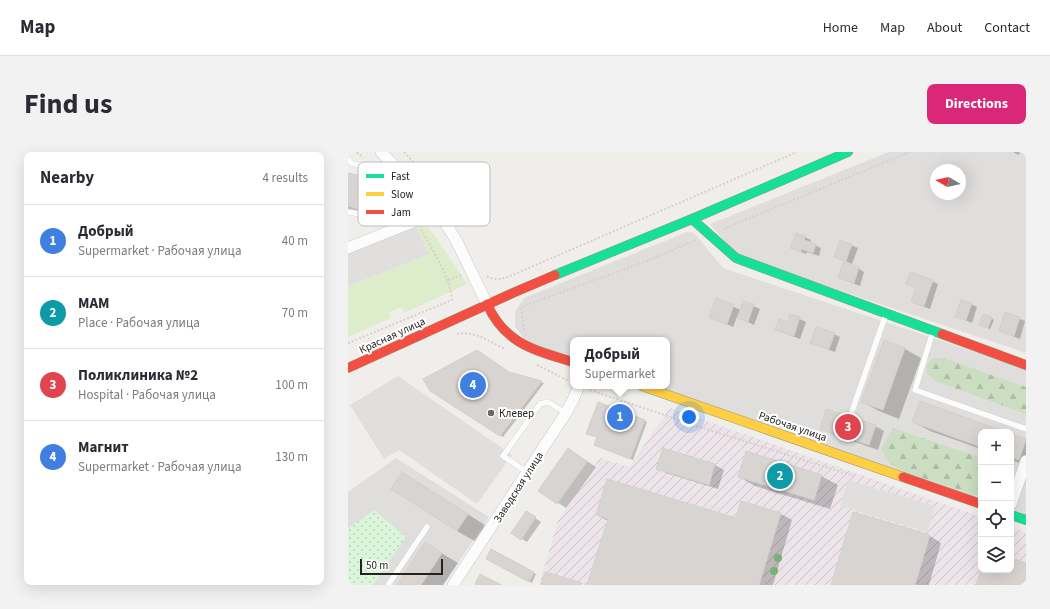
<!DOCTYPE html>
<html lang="en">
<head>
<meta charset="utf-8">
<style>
	body { margin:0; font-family:"Source Sans 3",sans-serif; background:#f2f2f3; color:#2b2b33 }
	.controls { position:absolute; right:12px; bottom:12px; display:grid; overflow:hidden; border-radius:8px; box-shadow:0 4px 16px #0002 }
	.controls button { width:36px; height:36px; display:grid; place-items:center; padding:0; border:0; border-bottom:1px solid #e1e1e2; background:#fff; color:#2b2b33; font:20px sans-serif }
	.compass { position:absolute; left:582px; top:12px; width:36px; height:36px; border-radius:50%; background:#fff; box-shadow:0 4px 16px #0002; rotate:279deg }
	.scale { position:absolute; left:12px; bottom:10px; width:83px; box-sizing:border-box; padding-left:4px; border:2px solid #222; border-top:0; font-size:11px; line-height:14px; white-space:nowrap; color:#222; -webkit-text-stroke:3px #fff; paint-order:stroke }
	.you { position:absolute; left:341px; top:265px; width:14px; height:14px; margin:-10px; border:3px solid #fff; border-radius:50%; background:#1a73e8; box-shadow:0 0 0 6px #1a73e833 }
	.badge { display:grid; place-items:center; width:26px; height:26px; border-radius:50%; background:#db2777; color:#fff; font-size:13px; font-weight:700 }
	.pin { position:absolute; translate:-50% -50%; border:2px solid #fff; box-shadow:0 1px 4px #0006 }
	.popup { position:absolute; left:222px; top:185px; width:100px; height:52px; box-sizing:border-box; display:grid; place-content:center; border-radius:8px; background:#fff; filter:drop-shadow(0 1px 3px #0005); font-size:13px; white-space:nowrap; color:#7c7c81 }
	.popup b { font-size:15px; color:#2b2b33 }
	.popup::after { content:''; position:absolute; left:50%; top:100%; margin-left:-8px; border:8px solid transparent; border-top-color:#fff }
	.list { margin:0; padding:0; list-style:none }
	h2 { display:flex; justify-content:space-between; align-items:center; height:52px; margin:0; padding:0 16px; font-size:17px }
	h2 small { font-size:13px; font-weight:400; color:#7c7c81 }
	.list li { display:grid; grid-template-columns:26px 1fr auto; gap:12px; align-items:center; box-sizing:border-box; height:72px; padding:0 16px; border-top:1px solid #e1e1e2 }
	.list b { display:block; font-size:15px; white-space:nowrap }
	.list p { margin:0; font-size:13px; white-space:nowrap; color:#7c7c81 }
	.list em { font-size:13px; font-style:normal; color:#7c7c81 }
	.icon { flex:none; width:22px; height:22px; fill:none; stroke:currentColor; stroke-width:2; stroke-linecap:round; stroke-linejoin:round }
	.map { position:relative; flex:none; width:678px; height:433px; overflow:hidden; border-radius:8px }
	header { display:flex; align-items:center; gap:24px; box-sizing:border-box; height:56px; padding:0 20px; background:#fff; border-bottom:1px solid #e1e1e2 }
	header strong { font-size:19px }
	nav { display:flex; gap:22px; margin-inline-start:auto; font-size:14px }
	.intro { display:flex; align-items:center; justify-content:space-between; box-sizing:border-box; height:96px; padding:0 24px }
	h1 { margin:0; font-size:28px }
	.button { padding:10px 18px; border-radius:8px; background:#db2777; color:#fff; font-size:14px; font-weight:700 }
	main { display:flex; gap:24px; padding:0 24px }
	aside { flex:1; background:#fff; border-radius:8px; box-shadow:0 4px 16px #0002 }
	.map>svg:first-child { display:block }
	.residential { fill:#dfdedc; fill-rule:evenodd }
	.industrial { fill:url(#industrial-furrows) }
	.grass { fill:#ddeccb }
	.forest { fill:url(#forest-firs) }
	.park { fill:url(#park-dots) }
	.parking { fill:#e0dfde }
	.shadow { fill:#0003 }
	.building { fill:#d7d4d2; stroke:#d3d0cc }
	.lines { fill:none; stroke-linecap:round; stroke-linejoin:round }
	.lane-casing { stroke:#c9c8c7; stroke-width:6 }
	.street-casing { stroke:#c9c8c7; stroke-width:12 }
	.fast-casing { stroke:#999a82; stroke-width:10 }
	.slow-casing { stroke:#999a82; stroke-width:10 }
	.jam-casing { stroke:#999a82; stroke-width:10 }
	.path { stroke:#dccecd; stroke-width:2; stroke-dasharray:2 2; stroke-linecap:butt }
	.lane { stroke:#fdfcfc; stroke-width:5.5 }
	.street { stroke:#fdfcfc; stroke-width:11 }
	.fast { stroke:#16e098; stroke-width:9 }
	.slow { stroke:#ffcf43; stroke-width:9 }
	.jam { stroke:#f24e42; stroke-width:9 }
	.tree { fill:#73b476 }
	.poi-dot { fill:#6a6968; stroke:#fff; stroke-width:1.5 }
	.labels { text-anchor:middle; stroke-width:4; stroke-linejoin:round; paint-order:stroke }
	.street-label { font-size:11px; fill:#222; stroke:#fff }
	.poi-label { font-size:11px; fill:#222; stroke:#fff; text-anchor:start }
	.key { fill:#fff; stroke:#bdbdbd; stroke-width:1 }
	.key-label { font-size:11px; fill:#222 }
</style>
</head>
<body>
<header>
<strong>Map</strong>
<nav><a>Home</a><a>Map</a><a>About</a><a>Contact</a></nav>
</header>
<div class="intro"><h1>Find us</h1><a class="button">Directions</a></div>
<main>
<aside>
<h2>Nearby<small>4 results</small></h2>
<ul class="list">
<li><span class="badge" style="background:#3f7fe0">1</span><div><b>Добрый</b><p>Supermarket · Рабочая улица</p></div><em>40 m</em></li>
<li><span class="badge" style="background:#0f9aa8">2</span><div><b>МАМ</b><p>Place · Рабочая улица</p></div><em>70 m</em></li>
<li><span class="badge" style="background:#e0444e">3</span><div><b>Поликлиника №2</b><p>Hospital · Рабочая улица</p></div><em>100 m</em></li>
<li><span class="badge" style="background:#3f7fe0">4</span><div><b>Магнит</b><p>Supermarket · Рабочая улица</p></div><em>130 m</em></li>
</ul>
</aside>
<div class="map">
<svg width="678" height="433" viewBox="0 0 678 433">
	<defs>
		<pattern id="industrial-furrows" width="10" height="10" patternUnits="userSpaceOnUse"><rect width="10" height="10" fill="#ede4e9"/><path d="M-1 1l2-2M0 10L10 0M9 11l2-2" fill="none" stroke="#cbc3c8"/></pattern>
		<pattern id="forest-firs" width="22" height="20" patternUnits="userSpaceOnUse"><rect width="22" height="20" fill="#cbdec1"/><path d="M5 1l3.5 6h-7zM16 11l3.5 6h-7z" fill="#aebea6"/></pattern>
		<pattern id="park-dots" width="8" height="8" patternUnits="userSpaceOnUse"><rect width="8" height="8" fill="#daf5da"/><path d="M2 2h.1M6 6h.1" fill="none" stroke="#bbd2bb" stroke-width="1.8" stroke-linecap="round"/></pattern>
	</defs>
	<rect width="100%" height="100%" fill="#f0eeeb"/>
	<path class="residential" d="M541,0h137v201l-289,-97 -27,-32zM588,18h24v24h-24z
		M339,80l7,1 29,35 303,101v147l-15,-5v-79h-30v69l-333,-115h19v-46h-94v20l-46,-16 -12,-18v-14l9,-14z
		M48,306l93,59 -46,68h-95v-93z"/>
	<path class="industrial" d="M322,256l311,109v53h30v-43l15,5v53h-487l19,-65 42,-62 29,9z"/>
	<path class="grass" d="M74,74l6,2 5,5 34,51 -63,29 -3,-6 -12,5 2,6 -43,19v-51l81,-32 -13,-27z"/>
	<path class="forest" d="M585,206h10l83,29v27l-91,-33 -8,-7v-10z
		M545,276l88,30v39l-76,-25 -16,-9 -8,-14z"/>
	<path class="park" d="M26,358l32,27 -33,48h-25v-57z"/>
	<path class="parking" d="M68,75l13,27 -81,32v-32z
		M50,224l114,79 -35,49 -78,-54 -15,9 -34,-54z
		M500,328l87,26 -8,26 -87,-26z"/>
	<path class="shadow" d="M665,0h8l-3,3z
		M0,22l18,4 23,15 2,10 -3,6 -12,8 -28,-6z
		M457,85l6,3 -1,3 11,5 -2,8 -12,-4 -1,2 -14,-6z
		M493,89l17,7 -6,16 -16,-7z
		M510,116l6,4 -4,14 -21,-8z
		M584,129l6,3 -8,25 -18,-7 5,-14 -9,-5z
		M368,147l25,11 3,-8 16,7 -6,16 -17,-8 -4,10 -23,-10z
		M623,152l6,3 -5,16 -16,-7z
		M658,161l19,8 -5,18 -20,-8z
		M443,163l15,7 -6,17 -24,-9 12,-7z
		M643,166l3,2 -4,9 -10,-4z
		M486,182l6,3 -5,15 -24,-9z
		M557,197l16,9 -22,61 -20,-8 -16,-9z
		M161,221l35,10 -41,54 -73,-47z
		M296,268l3,2 -14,38 -38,-15 3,-8 -8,-2z
		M566,270l88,10h-21v17l-51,-18z
		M527,274l9,5 -6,19 -48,-17 -9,-5z
		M663,283l15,6v24l-15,-5z
		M221,297l27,18 -30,41 -27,-18z
		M315,297l52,16 9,5 -6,19 -52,-16 -8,-5z
		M473,324l17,9 -8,24 -75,-23 -16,-9z
		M75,334l65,41 -10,16 -21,-12z
		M506,361l76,23 11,7 -12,42h-97z
		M433,362l11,6 -19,65h-184l19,-64 -11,-6 140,4z
		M184,364l9,6 -14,20 -5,-3z
		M78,392l32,19 -15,22h-45z
		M143,398l45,24 -4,9 -45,-24z"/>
	<path class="building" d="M0,21l18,4 7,6 2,10 -3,7 -13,9 -11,-3z
		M448,81l10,3 -2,4 12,4 -3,9 -12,-4v3l-11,-4z
		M492,88l12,4 -6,17 -12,-4z
		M495,110l16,5 -5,16 -16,-5z
		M562,120l23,8 -9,26 -13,-4 5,-15 -10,-3z
		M368,146l18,7 -7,19 -18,-6z
		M613,148l11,3 -6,17 -11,-3z
		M395,149l11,3 -6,18 -11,-4z
		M657,160l15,5 -6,19 -15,-5z
		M442,162l10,3 -6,19 -19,-6 4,-11 9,3z
		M635,162l9,3 -4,11 -9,-3z
		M468,175l19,6 -6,16 -19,-6z
		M536,188l21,8 -22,62 -22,-8z
		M129,198l32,22 33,9 -42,55 -70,-45 -7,-12z
		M572,249l85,31h-24v15l-69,-25z
		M250,250l47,18 -15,39 -36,-14 3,-8 -11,-3z
		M478,257l50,16 -7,20 -49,-16z
		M663,282l15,5 -7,21 -8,-3z
		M220,296l19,14 -30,42 -19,-13z
		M315,296l52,16 -6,21 -53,-16z
		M398,299l76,24 -8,25 -76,-23z
		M54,320l66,42 -11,17 -66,-42z
		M259,327l129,39 5,-17 40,12 -22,72h-172l21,-66 -12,-4z
		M178,359l10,6 -15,23 -10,-7z
		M505,360l77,23 -15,50h-84z
		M77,390l17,11 -21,32h-24z
		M143,397l43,23 -5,10 -43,-23z
		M667,407l11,4v22h-50l5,-15h30v-5l2,1z
		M197,420l37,11 -1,2h-40z
		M132,422l22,11h-25l-2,-1z"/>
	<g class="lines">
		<g class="lane-casing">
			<path id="lane" d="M0,7l3,4 21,7 9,10 1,17 -7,10 -15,7 -12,-2
				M585,179l-18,59 111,39
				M503,262l35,-100
				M179,320l-24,-16 37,-52 8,-2 18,11
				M40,433l39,-58"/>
		</g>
		<g class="street-casing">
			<path id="street" d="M33,0l57,60 18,28 31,64
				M0,96l90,-36
				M663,352l15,-43
				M105,433l113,-172 6,-11 7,-16"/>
		</g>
		<g class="fast-casing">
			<path id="fast" d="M344,67l44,39 206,76
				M207,123l137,-56 156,-67
				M663,363l15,5"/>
		</g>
		<g class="slow-casing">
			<path id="slow" d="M294,234l261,91"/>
		</g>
		<g class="jam-casing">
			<path id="jam" d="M139,152c18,40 47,46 86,58
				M594,182l84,31
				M0,216l167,-76 40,-17
				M555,325l78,27"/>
		</g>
		<path class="path" d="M9,0l6,6
			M56,0l40,43 11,21
			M42,34l18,18 3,7
			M375,77l187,-77
			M139,124c7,5 13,3 21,1l289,-125
			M100,128l13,-5
			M176,178l-3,-23 126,-46 49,-21
			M109,182c19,-3 31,7 48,15
			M0,191l104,-43c-2,-24 -20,-50 -31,-71
			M189,213l32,16
			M242,238l116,39 148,47"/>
		<use href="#lane" class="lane"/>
		<use href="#street" class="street"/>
		<use href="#fast" class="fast"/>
		<use href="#slow" class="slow"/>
		<use href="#jam" class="jam"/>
	</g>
	<g class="tree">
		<circle cx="430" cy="406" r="4"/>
		<circle cx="426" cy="419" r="4"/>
	</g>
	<circle class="poi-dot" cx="143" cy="261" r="4"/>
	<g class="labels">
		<g class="street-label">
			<text transform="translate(44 183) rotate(-25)" y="4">Красная улица</text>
			<text transform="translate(445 274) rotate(19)" y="4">Рабочая улица</text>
			<text transform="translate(170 335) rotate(-57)" y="4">Заводская улица</text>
		</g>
		<g class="poi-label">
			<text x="151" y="265">Клевер</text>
		</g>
	</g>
	<rect x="10" y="10" width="132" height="64" rx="6" class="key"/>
	<rect x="18" y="22" width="18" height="4" fill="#16e098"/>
	<rect x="18" y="40" width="18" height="4" fill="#ffcf43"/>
	<rect x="18" y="58" width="18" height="4" fill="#f24e42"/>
	<g class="key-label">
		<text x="43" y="28">Fast</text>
		<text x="43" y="46">Slow</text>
		<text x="43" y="64">Jam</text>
	</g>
</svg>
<div class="controls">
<button>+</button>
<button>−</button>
<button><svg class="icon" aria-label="locate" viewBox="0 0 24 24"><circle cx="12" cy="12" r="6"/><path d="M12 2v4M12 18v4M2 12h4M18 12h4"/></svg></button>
<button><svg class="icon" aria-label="layers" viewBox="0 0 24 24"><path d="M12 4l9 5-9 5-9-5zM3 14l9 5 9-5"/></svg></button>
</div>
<svg class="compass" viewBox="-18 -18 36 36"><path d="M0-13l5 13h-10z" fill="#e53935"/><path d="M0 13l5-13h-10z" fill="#7c7c81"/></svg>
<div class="scale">50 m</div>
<div class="you"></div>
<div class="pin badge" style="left:272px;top:265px;background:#3f7fe0">1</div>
<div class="popup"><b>Добрый</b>Supermarket</div>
<div class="pin badge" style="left:432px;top:324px;background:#0f9aa8">2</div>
<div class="pin badge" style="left:500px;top:275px;background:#e0444e">3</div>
<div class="pin badge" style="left:125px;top:233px;background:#3f7fe0">4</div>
</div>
</main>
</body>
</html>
